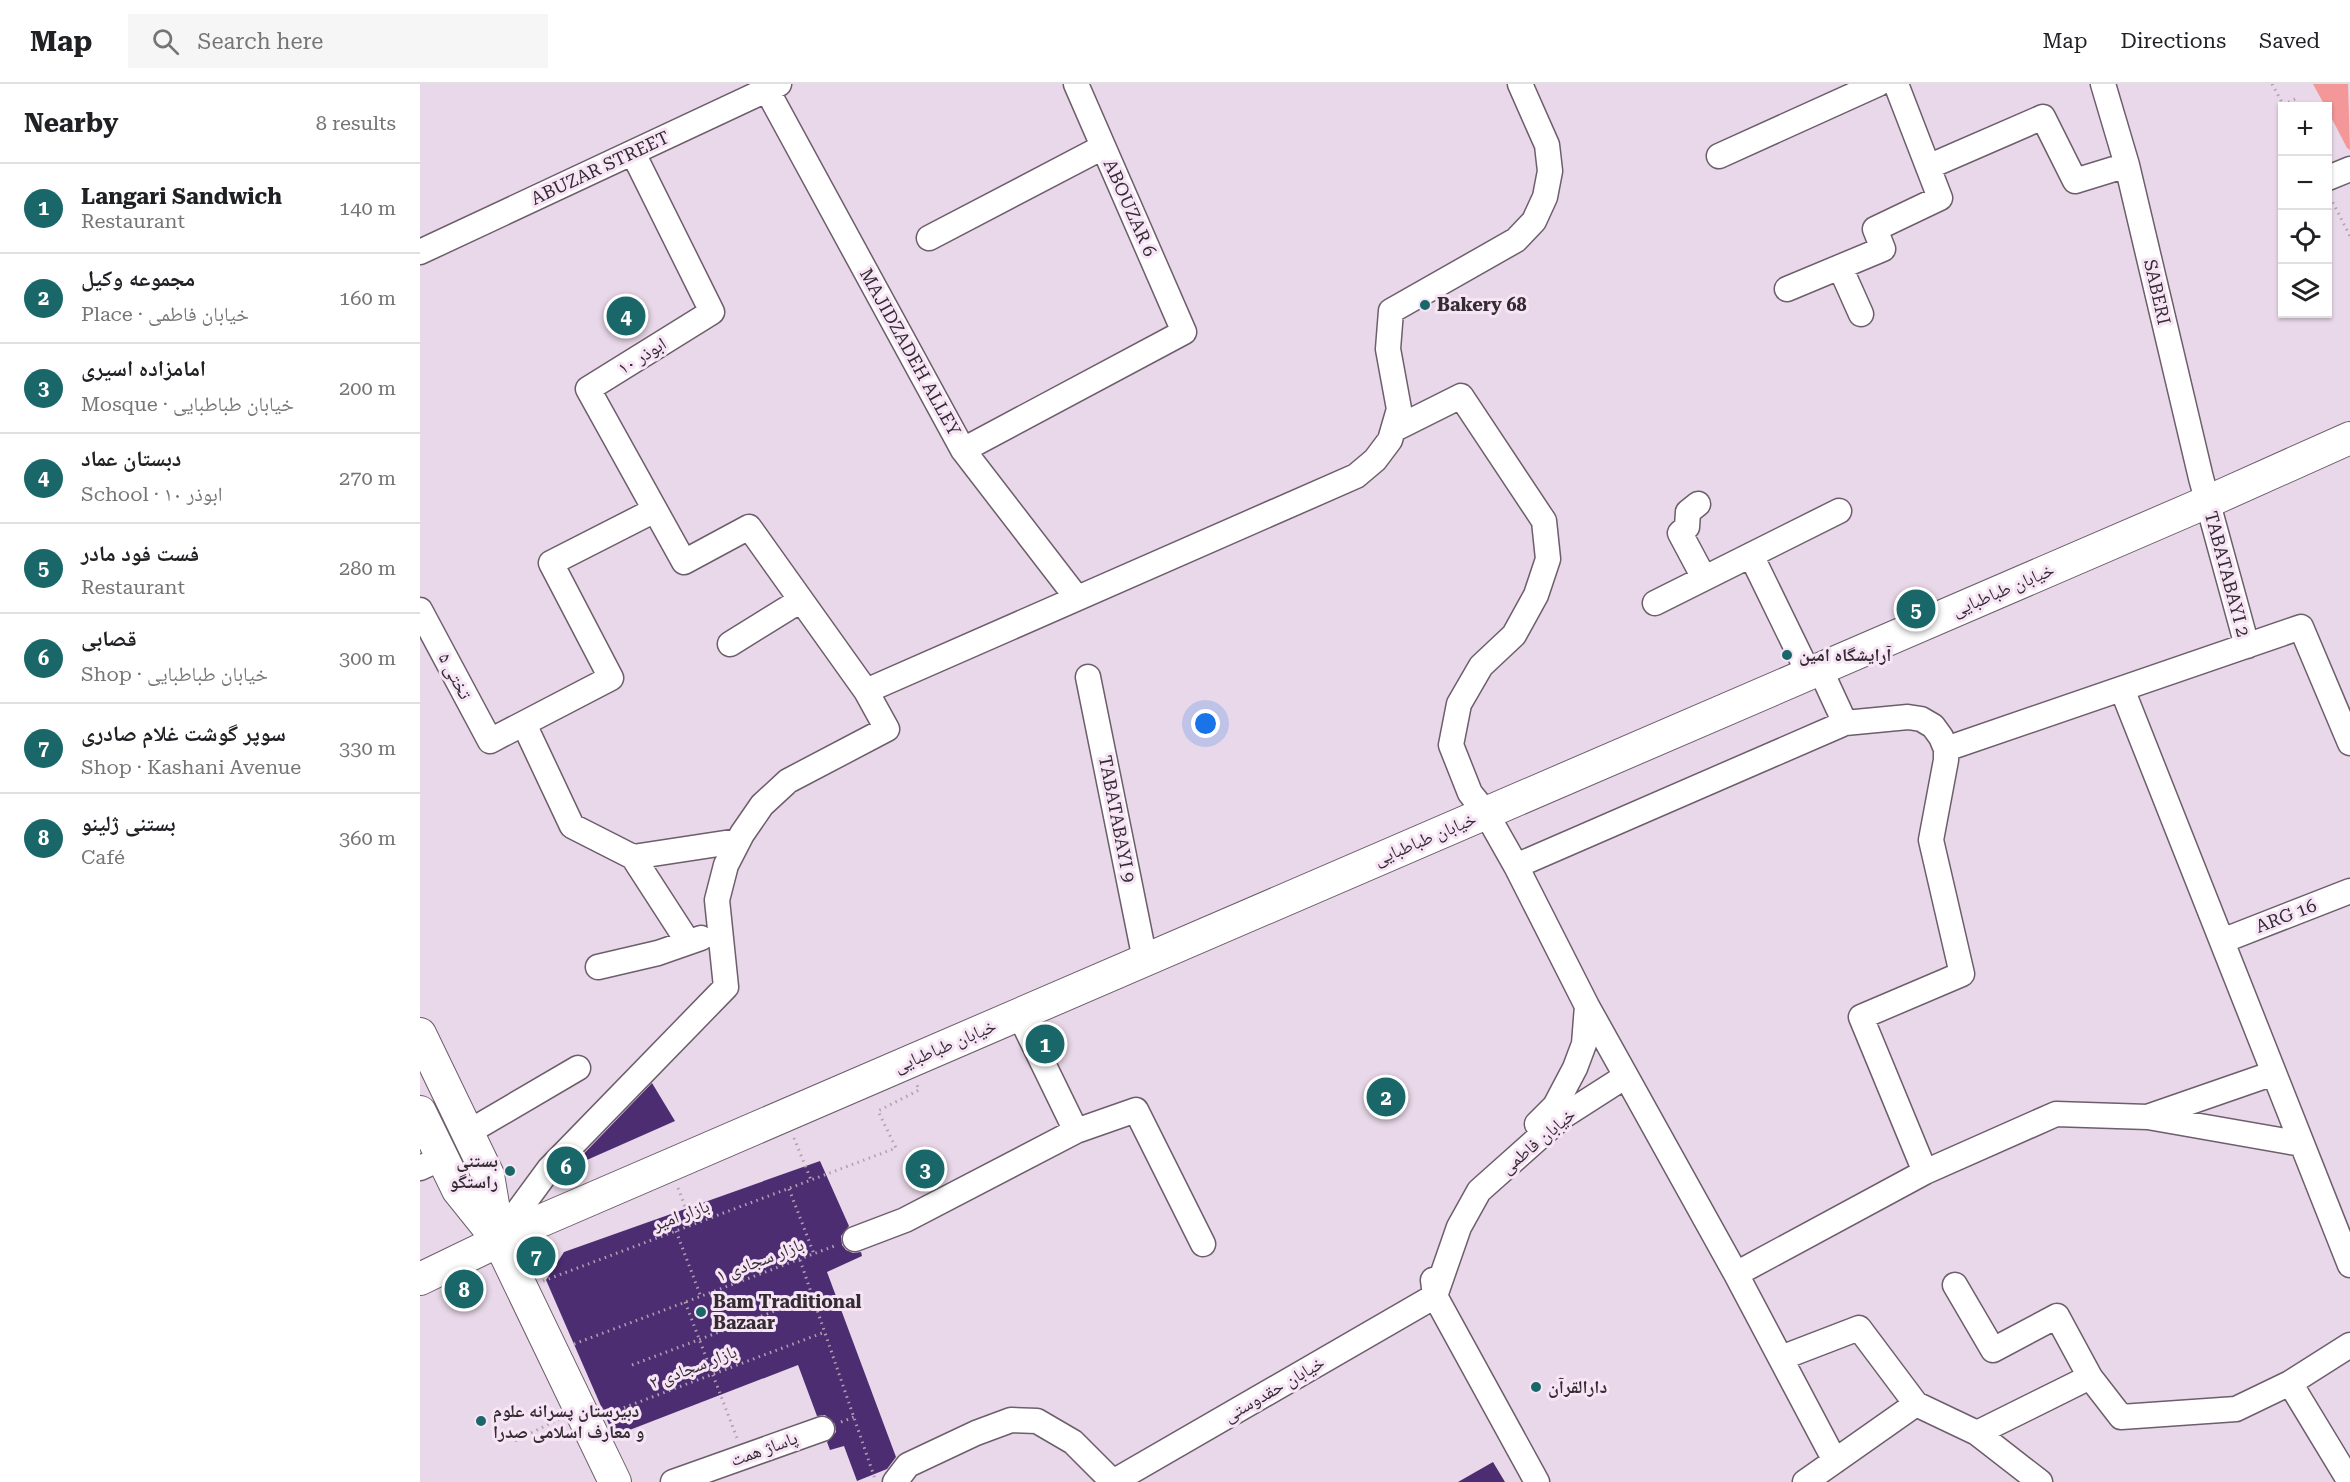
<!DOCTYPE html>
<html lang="en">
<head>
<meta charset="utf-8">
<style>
	body { margin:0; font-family:"Roboto Serif","Noto Naskh Arabic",serif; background:#f6f6f6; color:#202124 }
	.controls { position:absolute; right:18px; top:18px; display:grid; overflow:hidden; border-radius:0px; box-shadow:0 2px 4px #0004 }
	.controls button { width:54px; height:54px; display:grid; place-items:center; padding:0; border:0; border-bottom:2px solid #e0e0e0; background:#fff; color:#202124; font:30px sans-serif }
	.you { position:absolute; left:786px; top:640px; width:21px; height:21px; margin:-15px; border:4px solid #fff; border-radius:50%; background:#1a73e8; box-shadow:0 0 0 9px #1a73e833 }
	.badge { display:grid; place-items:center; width:39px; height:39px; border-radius:50%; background:#1a676a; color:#fff; font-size:20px; font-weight:700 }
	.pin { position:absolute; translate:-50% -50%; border:3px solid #fff; box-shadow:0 2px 6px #0006 }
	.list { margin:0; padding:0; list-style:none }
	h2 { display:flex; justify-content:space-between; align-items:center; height:78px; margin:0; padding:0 24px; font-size:26px }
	h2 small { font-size:20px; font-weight:400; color:#757577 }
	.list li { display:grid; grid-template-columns:39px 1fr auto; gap:18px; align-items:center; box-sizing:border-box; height:90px; padding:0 24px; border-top:2px solid #e0e0e0 }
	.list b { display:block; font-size:22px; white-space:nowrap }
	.list p { margin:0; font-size:20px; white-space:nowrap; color:#757577 }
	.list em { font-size:20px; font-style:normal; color:#757577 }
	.icon { flex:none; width:33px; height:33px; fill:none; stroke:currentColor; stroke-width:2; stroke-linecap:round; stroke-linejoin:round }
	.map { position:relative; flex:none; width:1930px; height:1398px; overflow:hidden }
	header { display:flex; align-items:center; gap:36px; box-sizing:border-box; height:84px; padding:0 30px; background:#fff; border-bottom:2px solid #e0e0e0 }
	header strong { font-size:28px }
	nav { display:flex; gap:33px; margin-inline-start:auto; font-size:21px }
	.search { width:420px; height:54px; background:#f6f6f6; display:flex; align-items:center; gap:15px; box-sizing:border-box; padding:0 21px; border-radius:0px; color:#757577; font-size:22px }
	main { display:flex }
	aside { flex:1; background:#fff }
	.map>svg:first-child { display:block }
	.green { fill:#f39798 }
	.building { fill:#4c2d72 }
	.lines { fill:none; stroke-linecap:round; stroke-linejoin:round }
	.minor-casing { stroke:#6d5e6c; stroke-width:27 }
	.major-casing { stroke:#6d5e6c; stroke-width:34 }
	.path { stroke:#afa1af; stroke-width:3; stroke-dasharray:1.5 4.5; stroke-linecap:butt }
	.minor { stroke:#fff; stroke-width:24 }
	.major { stroke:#fff; stroke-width:32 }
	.poi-dot { fill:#1a676a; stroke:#f7e5f6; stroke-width:2 }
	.labels { text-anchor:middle; stroke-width:6; stroke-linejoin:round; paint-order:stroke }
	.street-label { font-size:18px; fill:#332c33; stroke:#f7e5f6 }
	.poi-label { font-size:18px; font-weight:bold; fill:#332c33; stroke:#f7e5f6; text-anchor:start }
</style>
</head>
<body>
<header>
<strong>Map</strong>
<div class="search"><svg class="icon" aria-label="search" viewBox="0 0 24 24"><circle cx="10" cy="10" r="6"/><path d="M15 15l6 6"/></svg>Search here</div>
<nav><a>Map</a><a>Directions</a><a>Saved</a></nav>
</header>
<main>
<aside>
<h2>Nearby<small>8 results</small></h2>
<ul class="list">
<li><span class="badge">1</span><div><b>Langari Sandwich</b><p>Restaurant</p></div><em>140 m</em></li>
<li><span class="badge">2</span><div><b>مجموعه وکیل</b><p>Place · خیابان فاطمی</p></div><em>160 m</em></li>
<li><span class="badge">3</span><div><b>امامزاده اسیری</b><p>Mosque · خیابان طباطبایی</p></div><em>200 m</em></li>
<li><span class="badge">4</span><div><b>دبستان عماد</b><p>School · ابوذر ۱۰</p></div><em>270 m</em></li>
<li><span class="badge">5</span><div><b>فست فود مادر</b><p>Restaurant</p></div><em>280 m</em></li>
<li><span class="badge">6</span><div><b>قصابی</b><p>Shop · خیابان طباطبایی</p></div><em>300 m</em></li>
<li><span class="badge">7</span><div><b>سوپر گوشت غلام صادری</b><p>Shop · Kashani Avenue</p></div><em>330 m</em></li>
<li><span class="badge">8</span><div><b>بستنی ژلینو</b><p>Café</p></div><em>360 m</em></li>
</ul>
</aside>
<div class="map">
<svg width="1930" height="1398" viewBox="0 0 1930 1398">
	<rect width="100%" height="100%" fill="#e9d8e9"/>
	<path class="green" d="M1893,0h35l2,66 -3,-2 -19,-37v-5h-3z"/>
	<path class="building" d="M232,999l23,38 -104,46z
		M400,1077l29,65 -8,10 1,9 4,5 7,3 8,-1 1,4 -35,16 69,185 -9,12 -30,12 -13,-35 -14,4 -3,-8 9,-10 -1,-8 -10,-9 -8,1 -19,-51 -184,71 -68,-156 18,-28z
		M1073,1378l12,20h-47z"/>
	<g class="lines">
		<g class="minor-casing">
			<path id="minor" d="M1683,0l24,81 74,313 46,168
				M347,6l196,360 114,148
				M213,69l79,159 -124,77 96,173 65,-35 117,164
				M1299,72l159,-72
				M1508,83l115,-50 32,64 52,-16
				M1908,94l22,-9
				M509,154l174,-91
				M0,168l359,-168
				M1420,183l21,47
				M1367,205l96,-40 -8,-20 65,-31 -44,-114
				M975,345l66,-33 83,125 4,38 -12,36 -22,40 -33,31 -22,38 -8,41 19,48 16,20 30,53 71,140 39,70 -64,41 -83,74 -20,36 -24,69
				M543,366l221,-118 -108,-248
				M1278,420l-10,8 -1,15 -7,6 24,45
				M1331,471l58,119
				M1235,519l184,-92
				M0,526l70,131 121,-63 -60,-115 104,-53
				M310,560l71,-44
				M1400,585l25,54
				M668,593l57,283
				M1702,605l228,576
				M104,640l48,102 61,31 55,85
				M1526,665l355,-122 49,116
				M213,773l105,-16
				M1096,782l329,-143 63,-6 13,2 12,7 8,11 5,12v11l-15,80 31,134 -101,43 64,155
				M1802,857l128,-50
				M178,883l60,-14 43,-15
				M599,930l57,117
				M1206,992l110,198 99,187
				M1730,1032l124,-43
				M1117,1040l18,-18 20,-38 9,-24 3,-38
				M47,1049l111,-65
				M0,1084l22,-10
				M435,1155l50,-19 171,-89 60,-21 67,134
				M79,1157l17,-27 33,-45 177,-182 -9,-87 9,-35 16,-31 20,-29 26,-24 99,-52 -21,-38 490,-215 19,-16 15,-20 9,-31 -11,-60 3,-38 125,-71 18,-19 11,-24 5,-26 -3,-26 -27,-61
				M1316,1190l189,-102 131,-58 92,3 154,27
				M1013,1196l2,16 102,186
				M1535,1201l38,65 64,-34 33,61 31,40 115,-8 54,-26 60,-38
				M1361,1274l78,-30 57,76 61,29 63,49
				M1870,1299l60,99
				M1557,1349l113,-56
				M253,1398l149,-53
				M475,1398l13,-17 68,-32 35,-13 26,1 36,21 40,40
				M693,1398l322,-186
				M1385,1398l111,-78"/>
		</g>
		<g class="major-casing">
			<path id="major" d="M0,950l68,141 11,65
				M0,1028l38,78 41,51 116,241
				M0,1195l118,-57 1669,-720 143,-64"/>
		</g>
		<path class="path" d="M1852,0l12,22
			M1863,21l16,-8
			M1910,113l20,39
			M374,1054l17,42
			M258,1104l14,37
			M369,1105l25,65
			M256,1147l25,66
			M380,1176l75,219
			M123,1197l353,-133 -18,-37 41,-21 -2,-5
			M265,1218l52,136
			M154,1260l263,-99
			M212,1281l156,-59
			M187,1330l218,-82
			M421,1338l13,-5
			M95,1357l44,-22"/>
		<use href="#minor" class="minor"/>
		<use href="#major" class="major"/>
	</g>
	<g class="poi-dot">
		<circle cx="1005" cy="221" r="6"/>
		<circle cx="1367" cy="571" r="6"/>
		<circle cx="90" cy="1087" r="6"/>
		<circle cx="281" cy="1228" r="6"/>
		<circle cx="1116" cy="1303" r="6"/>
		<circle cx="61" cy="1337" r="6"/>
	</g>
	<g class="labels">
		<g class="street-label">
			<text transform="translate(180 84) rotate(-25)" y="6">ABUZAR STREET</text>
			<text transform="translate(710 124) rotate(66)" y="6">ABOUZAR 6</text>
			<text transform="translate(1737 208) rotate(77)" y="6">SABERI</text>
			<text transform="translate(490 268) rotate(61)" y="6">MAJIDZADEH ALLEY</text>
			<text transform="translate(222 272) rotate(-32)" y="6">ابوذر ۱۰</text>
			<text transform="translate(1807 490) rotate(75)" y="6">TABATABAYI 2</text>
			<text transform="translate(1583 506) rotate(-23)" y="6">خیابان طباطبایی</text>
			<text transform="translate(35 592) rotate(62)" y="6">تختی ۵</text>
			<text transform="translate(697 735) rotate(79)" y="6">TABATABAYI 9</text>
			<text transform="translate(1005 755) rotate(-23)" y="6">خیابان طباطبایی</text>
			<text transform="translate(1866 832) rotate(-21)" y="6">ARG 16</text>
			<text transform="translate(525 962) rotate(-23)" y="6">خیابان طباطبایی</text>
			<text transform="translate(1118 1057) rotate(-40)" y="6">خیابان فاطمی</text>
			<text transform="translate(261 1131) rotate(-20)" y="6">بازار امیر</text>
			<text transform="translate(340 1176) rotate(-21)" y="6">بازار سجادی ۱</text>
			<text transform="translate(273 1283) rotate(-21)" y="6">بازار سجادی ۲</text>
			<text transform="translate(854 1305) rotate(-30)" y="6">خیابان حقدوستی</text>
			<text transform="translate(344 1365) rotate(-20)" y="6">پاساژ همت</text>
		</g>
		<g class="poi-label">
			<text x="1017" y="227">Bakery 68</text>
			<text x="1379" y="577">آرایشگاه امین</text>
			<text x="78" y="1083" text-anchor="end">بستنی<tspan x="78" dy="21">راستگو</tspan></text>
			<text x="293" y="1224">Bam Traditional<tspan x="293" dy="21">Bazaar</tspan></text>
			<text x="1128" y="1309">دارالقرآن</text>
			<text x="73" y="1333">دبیرستان پسرانه علوم<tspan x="73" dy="21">و معارف اسلامی صدرا</tspan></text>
		</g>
	</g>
</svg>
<div class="controls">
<button>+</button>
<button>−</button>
<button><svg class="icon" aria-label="locate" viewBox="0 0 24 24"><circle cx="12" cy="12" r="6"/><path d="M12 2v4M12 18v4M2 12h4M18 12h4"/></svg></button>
<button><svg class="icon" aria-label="layers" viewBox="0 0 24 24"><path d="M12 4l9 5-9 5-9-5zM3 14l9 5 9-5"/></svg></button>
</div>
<div class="you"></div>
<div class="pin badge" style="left:625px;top:960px">1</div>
<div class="pin badge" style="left:966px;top:1013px">2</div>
<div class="pin badge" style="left:505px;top:1085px">3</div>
<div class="pin badge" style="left:206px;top:232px">4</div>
<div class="pin badge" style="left:1496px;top:525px">5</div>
<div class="pin badge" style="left:146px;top:1082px">6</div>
<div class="pin badge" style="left:116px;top:1172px">7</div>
<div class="pin badge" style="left:44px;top:1205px">8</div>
</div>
</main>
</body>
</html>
